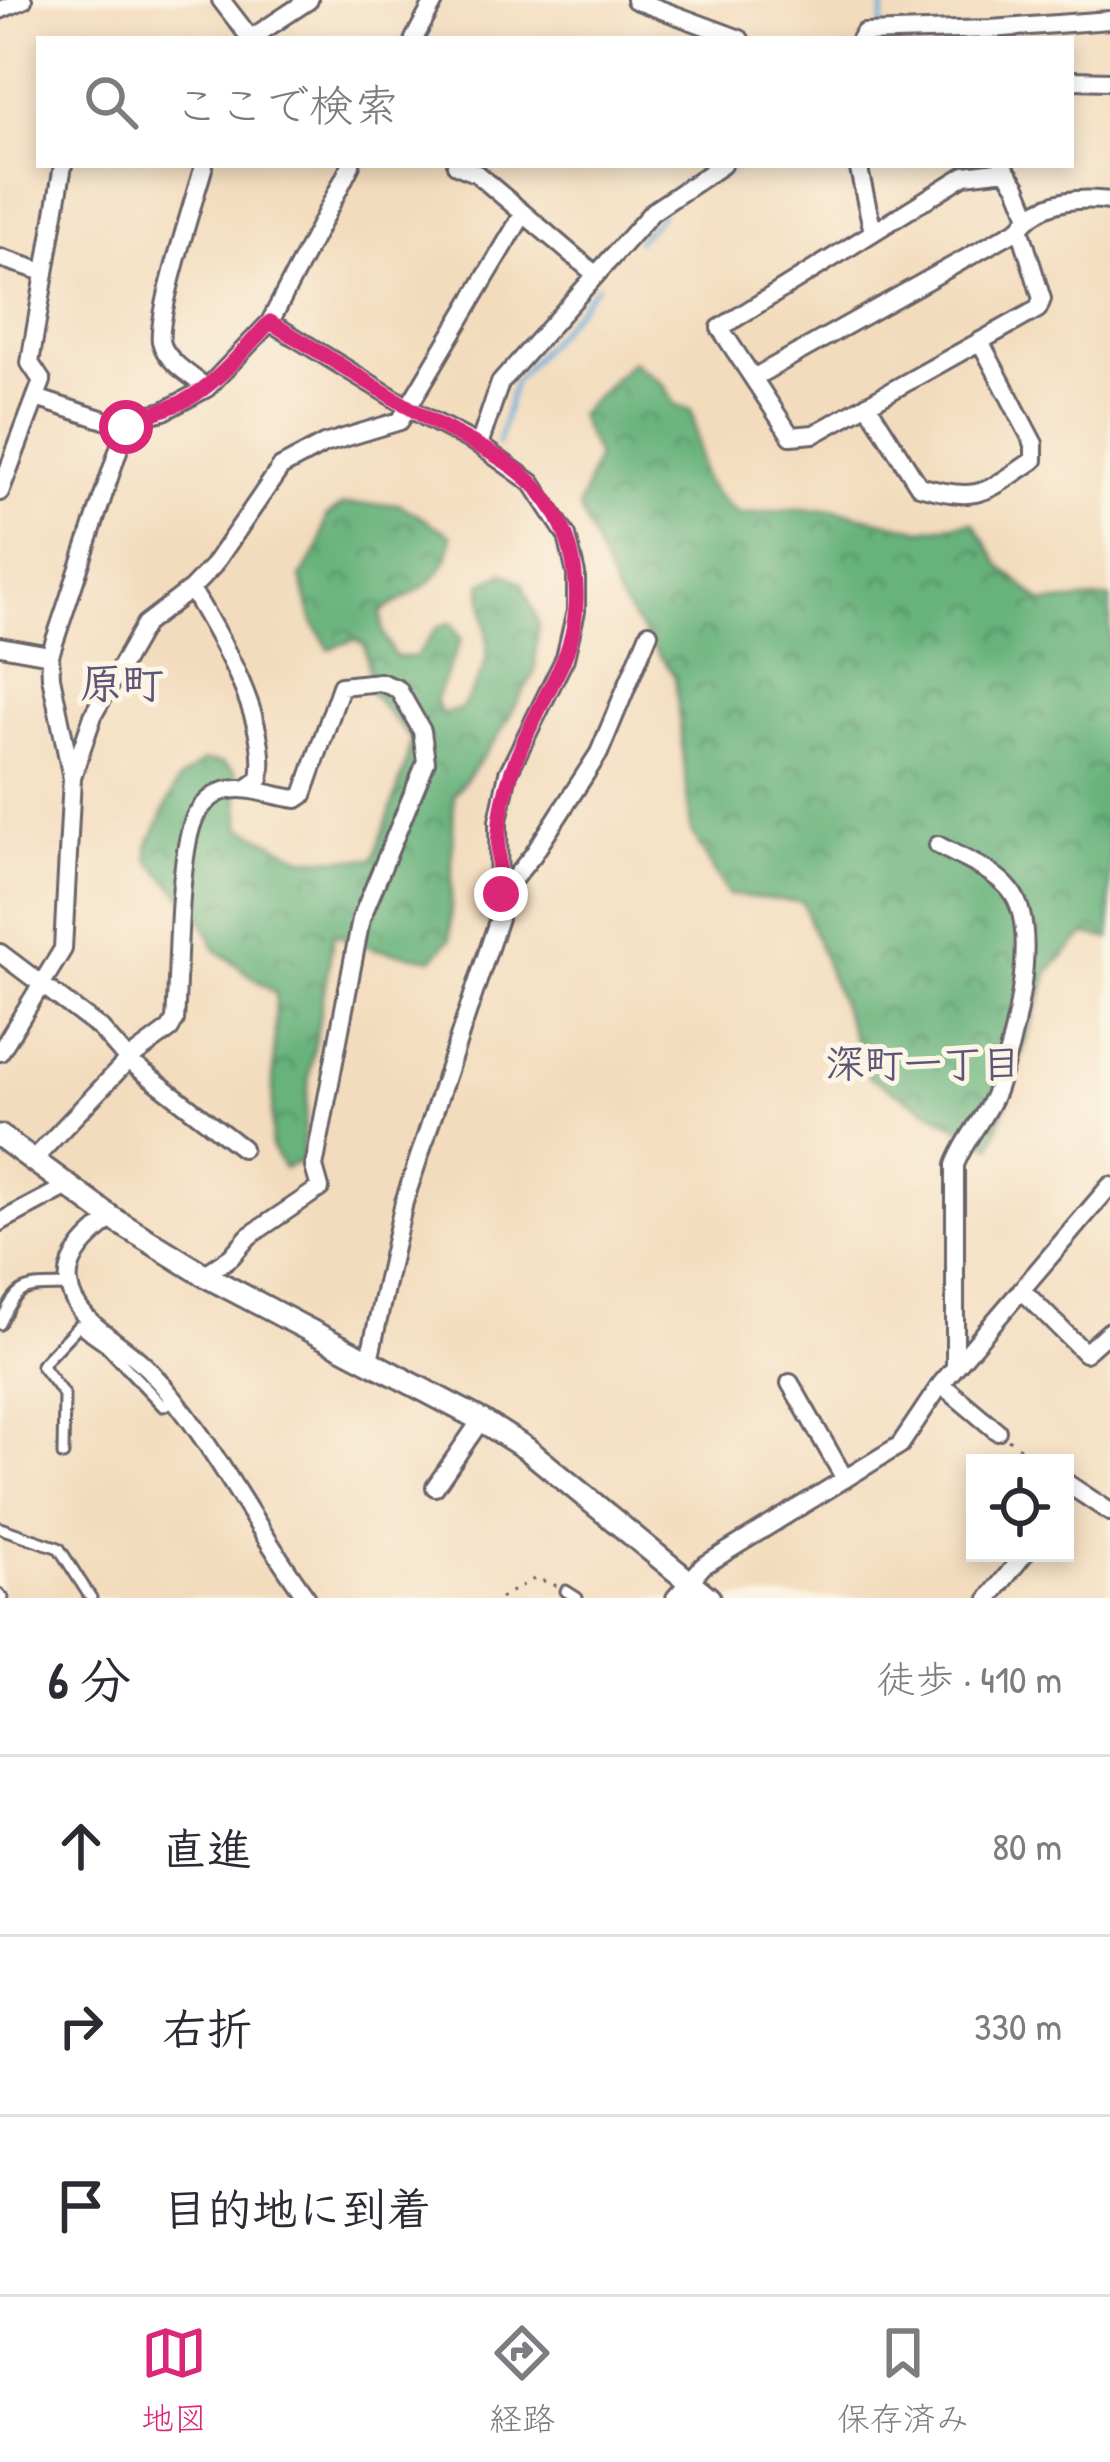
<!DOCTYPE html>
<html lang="ja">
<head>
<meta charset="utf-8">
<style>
	body { margin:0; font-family:"Patrick Hand","Klee One",sans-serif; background:#f2f2f3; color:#2b2b33 }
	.controls { position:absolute; right:36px; bottom:36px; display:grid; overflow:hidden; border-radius:0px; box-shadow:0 6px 18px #0003 }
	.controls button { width:108px; height:108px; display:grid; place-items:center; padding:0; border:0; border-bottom:3px solid #e1e1e2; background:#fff; color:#2b2b33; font:60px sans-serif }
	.stop { position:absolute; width:36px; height:36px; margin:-27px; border:9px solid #db2777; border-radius:50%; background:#fff }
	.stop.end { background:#db2777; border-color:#fff; box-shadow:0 3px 12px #0008 }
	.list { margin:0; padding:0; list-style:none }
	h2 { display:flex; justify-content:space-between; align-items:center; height:156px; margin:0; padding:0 48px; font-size:51px }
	h2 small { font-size:39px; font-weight:400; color:#7c7c81 }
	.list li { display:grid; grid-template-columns:78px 1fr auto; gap:36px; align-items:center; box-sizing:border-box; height:180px; padding:0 48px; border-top:3px solid #e1e1e2 }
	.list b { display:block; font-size:45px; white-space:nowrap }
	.list em { font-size:39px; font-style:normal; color:#7c7c81 }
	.icon { flex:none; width:66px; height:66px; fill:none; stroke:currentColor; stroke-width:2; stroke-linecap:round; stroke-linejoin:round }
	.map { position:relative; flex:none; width:1110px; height:1598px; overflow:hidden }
	.search { position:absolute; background:#fff; box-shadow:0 6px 18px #0003; left:36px; right:36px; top:36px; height:132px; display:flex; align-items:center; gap:30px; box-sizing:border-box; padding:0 42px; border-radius:0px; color:#7c7c81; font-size:45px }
	.sheet { height:696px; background:#fff }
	nav { display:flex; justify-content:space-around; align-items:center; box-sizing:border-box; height:168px; border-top:3px solid #e1e1e2; background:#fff; font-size:33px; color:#7c7c81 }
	nav a { display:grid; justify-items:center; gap:6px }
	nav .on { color:#db2777 }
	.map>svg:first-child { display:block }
	.forest { fill:url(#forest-crowns); stroke:#446a5b; stroke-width:3 }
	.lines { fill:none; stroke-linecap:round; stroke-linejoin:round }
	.stream { stroke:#64abdb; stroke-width:4.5 }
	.service-casing { stroke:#6b6368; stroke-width:15 }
	.minor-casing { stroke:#6b6368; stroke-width:22 }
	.tertiary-casing { stroke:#6b6368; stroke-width:27 }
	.path { stroke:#6b6368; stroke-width:3; stroke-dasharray:3 9; stroke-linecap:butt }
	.service { stroke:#fff; stroke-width:9 }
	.minor { stroke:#fff; stroke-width:16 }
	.tertiary { stroke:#fff; stroke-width:21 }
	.route { stroke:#db2777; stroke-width:15 }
	.labels { text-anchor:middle; stroke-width:10; stroke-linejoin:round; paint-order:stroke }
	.neighbourhood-label { font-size:39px; font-weight:bold; fill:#5c5578; stroke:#fcf5e5 }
	.quarter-label { font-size:42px; font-weight:bold; fill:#5c5578; stroke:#fcf5e5 }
</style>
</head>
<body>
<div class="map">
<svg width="1110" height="1598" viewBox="0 0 1110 1598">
	<defs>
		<pattern id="forest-crowns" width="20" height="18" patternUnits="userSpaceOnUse" patternTransform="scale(3)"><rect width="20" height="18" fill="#67b27b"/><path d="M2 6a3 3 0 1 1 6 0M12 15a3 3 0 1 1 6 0" fill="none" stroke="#549066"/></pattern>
	</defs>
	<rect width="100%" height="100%" fill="#fcf5e5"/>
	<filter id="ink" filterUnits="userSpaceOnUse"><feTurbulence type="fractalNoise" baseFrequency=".00833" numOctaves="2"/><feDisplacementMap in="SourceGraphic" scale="24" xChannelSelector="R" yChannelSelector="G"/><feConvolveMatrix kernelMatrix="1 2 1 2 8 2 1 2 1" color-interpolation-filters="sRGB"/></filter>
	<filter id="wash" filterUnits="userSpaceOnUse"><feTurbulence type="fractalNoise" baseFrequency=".004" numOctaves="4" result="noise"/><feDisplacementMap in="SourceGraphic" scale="48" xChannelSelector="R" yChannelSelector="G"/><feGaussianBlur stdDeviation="2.7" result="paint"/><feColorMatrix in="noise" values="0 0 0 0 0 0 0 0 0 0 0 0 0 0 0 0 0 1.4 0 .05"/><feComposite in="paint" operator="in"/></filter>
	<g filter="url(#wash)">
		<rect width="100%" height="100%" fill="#f3dcbd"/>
		<path class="forest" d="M632,361l32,24 11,20 16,5c16,55 -5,65 49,105l52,-6 43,1 87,20 51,-8 28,45 42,36 67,-5v341l-25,-5 -36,37 -57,175 -123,-69 -67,-175 -74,-7 -37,-64 -16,-154 -58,-81 -38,-89 18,-50 -19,-42z
			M399,504l52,31c0,46 -36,55 -70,77l2,21 12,24h21l22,-31 13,-3 10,16 -26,62 6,13 20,-5c39,-60 24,-60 21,-125l22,-11 18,10 16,39 -3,49 -36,64 -45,60 -4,144 -18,20 -56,-10 -42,-15 -25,142 -7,85 -18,7 -13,-21 5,-153 -60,-44 -16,-35 -51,-55 -1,-14 30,-65 26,-20 19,2 13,9 5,55 62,31 71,1 31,-91 6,-29 -40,-46 -6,-48 -10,-6 -26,10 -16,-26 -12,-46 18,-29 7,-31 17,-12z"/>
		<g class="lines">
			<path class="stream" d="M881,27l4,-27
				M717,178l23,-13
				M637,241l25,-27
				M498,444l16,-62 84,-97"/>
		</g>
	</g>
	<g filter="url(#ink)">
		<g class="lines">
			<g class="service-casing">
				<path id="service" d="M0,1324c19,-42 25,-37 69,-38
					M63,1455l1,-60 -23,-30 37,-39 27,19 58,61 13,-6
					M0,1528l59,20 32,50
					M566,1591l11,7
					M0,1595l3,3"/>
			</g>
			<g class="minor-casing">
				<path id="minor" d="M221,0l30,39
					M635,0l105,39
					M0,10l23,-10
					M250,39l59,-39
					M414,39l21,-39
					M860,39l4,-6 126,-4 120,-9
					M1071,80l39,1
					M204,165c-9,33 -47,148 -43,176 4,20 31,35 46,47
					M456,165l21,9 118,100
					M858,165l15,67
					M1020,228l22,71 -4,10 -224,125 -23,2 -71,-108 245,-153 41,-5 11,16 12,30
					M0,258l44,14
					M270,322l153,94 56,29 53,38 35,53 9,38v37l-11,47 -57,115 -10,48 1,97 -95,284 -35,158
					M753,378l267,-150c21,-28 58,-31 90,-27
					M36,398l90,29
					M867,404l52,82c61,17 65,7 115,-26v-16l-54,-103
					M479,445l21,-62 152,-171 70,-47
					M0,492l42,-111 -12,-18 33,-198
					M191,589c29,48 79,133 69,190l-14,10
					M0,646l50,9
					M73,774l21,-61 51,-89 46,-35 22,-23 68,-99 43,-23 76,-23 122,-205
					M938,845c23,13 55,24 72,45 33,40 2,156 -14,201 -10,26 -31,47 -41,74v202
					M501,894l32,-39 66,-102 50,-120
					M0,953l101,76 27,31 114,88
					M0,1052l63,-103 9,-171 -21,-101 -1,-22 76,-228 13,-10 25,-6 43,-23 63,-66 81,-157
					M33,1160l95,-100 42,-31 5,-9c4,-47 2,-169 21,-205 6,-10 17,-21 28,-24 23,-7 50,6 73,8l6,-4 38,-109 39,-4 18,7 24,42 4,31 -65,157 -47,248 6,21 -71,48 -18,21 -27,18
					M112,1218c-20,16 -47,38 -43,66 5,39 56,59 80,86 63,67 103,154 158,228
					M0,1222l66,-35
					M1023,1291l62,62 25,-22
					M790,1383l55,96
					M941,1384l56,47
					M1065,1482l45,30
					M435,1487l46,-67
					M675,1598l28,-32 197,-121 41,-61 169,-198
					M989,1598l36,-45"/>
			</g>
			<g class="tertiary-casing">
				<path id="tertiary" d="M0,1136l112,82 92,57 277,145 46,29 182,149"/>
			</g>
			<path class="path" d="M1008,1439l31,24
				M500,1598l36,-20 21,8"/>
			<use href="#service" class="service"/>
			<use href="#minor" class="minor"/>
			<use href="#tertiary" class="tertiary"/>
		</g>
	</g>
	<g class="lines" filter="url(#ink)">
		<path class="route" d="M126,427c18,-14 40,-16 60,-27 33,-18 58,-51 84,-78 52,31 103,64 155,95 36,21 79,38 108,67 48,48 55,127 26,186 -41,81 -71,130 -58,224"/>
	</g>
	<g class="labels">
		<g class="neighbourhood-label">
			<text x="923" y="1077">深町一丁目</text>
		</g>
		<g class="quarter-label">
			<text x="122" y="698">原町</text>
		</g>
	</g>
</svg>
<div class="controls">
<button><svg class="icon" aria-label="locate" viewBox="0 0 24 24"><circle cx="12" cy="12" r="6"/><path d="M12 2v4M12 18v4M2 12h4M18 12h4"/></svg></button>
</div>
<div class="stop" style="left:126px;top:427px"></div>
<div class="stop end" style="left:501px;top:894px"></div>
<div class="search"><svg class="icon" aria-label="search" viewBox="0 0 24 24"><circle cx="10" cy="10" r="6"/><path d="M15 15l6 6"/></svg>ここで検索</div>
</div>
<section class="sheet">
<h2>6 分<small>徒歩 · 410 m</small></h2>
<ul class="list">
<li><svg class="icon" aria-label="ahead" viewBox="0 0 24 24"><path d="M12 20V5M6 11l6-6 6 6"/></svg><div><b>直進</b></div><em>80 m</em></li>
<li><svg class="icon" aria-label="right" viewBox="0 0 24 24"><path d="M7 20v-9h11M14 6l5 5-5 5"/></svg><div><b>右折</b></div><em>330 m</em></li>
<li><svg class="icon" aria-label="arrive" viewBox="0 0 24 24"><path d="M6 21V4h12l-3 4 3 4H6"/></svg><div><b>目的地に到着</b></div></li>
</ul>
</section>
<nav>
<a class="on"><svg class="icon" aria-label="map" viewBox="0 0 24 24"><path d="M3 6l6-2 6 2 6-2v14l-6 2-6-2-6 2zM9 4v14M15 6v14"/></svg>地図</a>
<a><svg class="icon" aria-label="directions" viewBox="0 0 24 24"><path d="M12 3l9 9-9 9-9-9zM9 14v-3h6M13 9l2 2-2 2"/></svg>経路</a>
<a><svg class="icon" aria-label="saved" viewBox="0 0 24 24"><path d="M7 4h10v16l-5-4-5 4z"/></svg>保存済み</a>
</nav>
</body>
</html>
